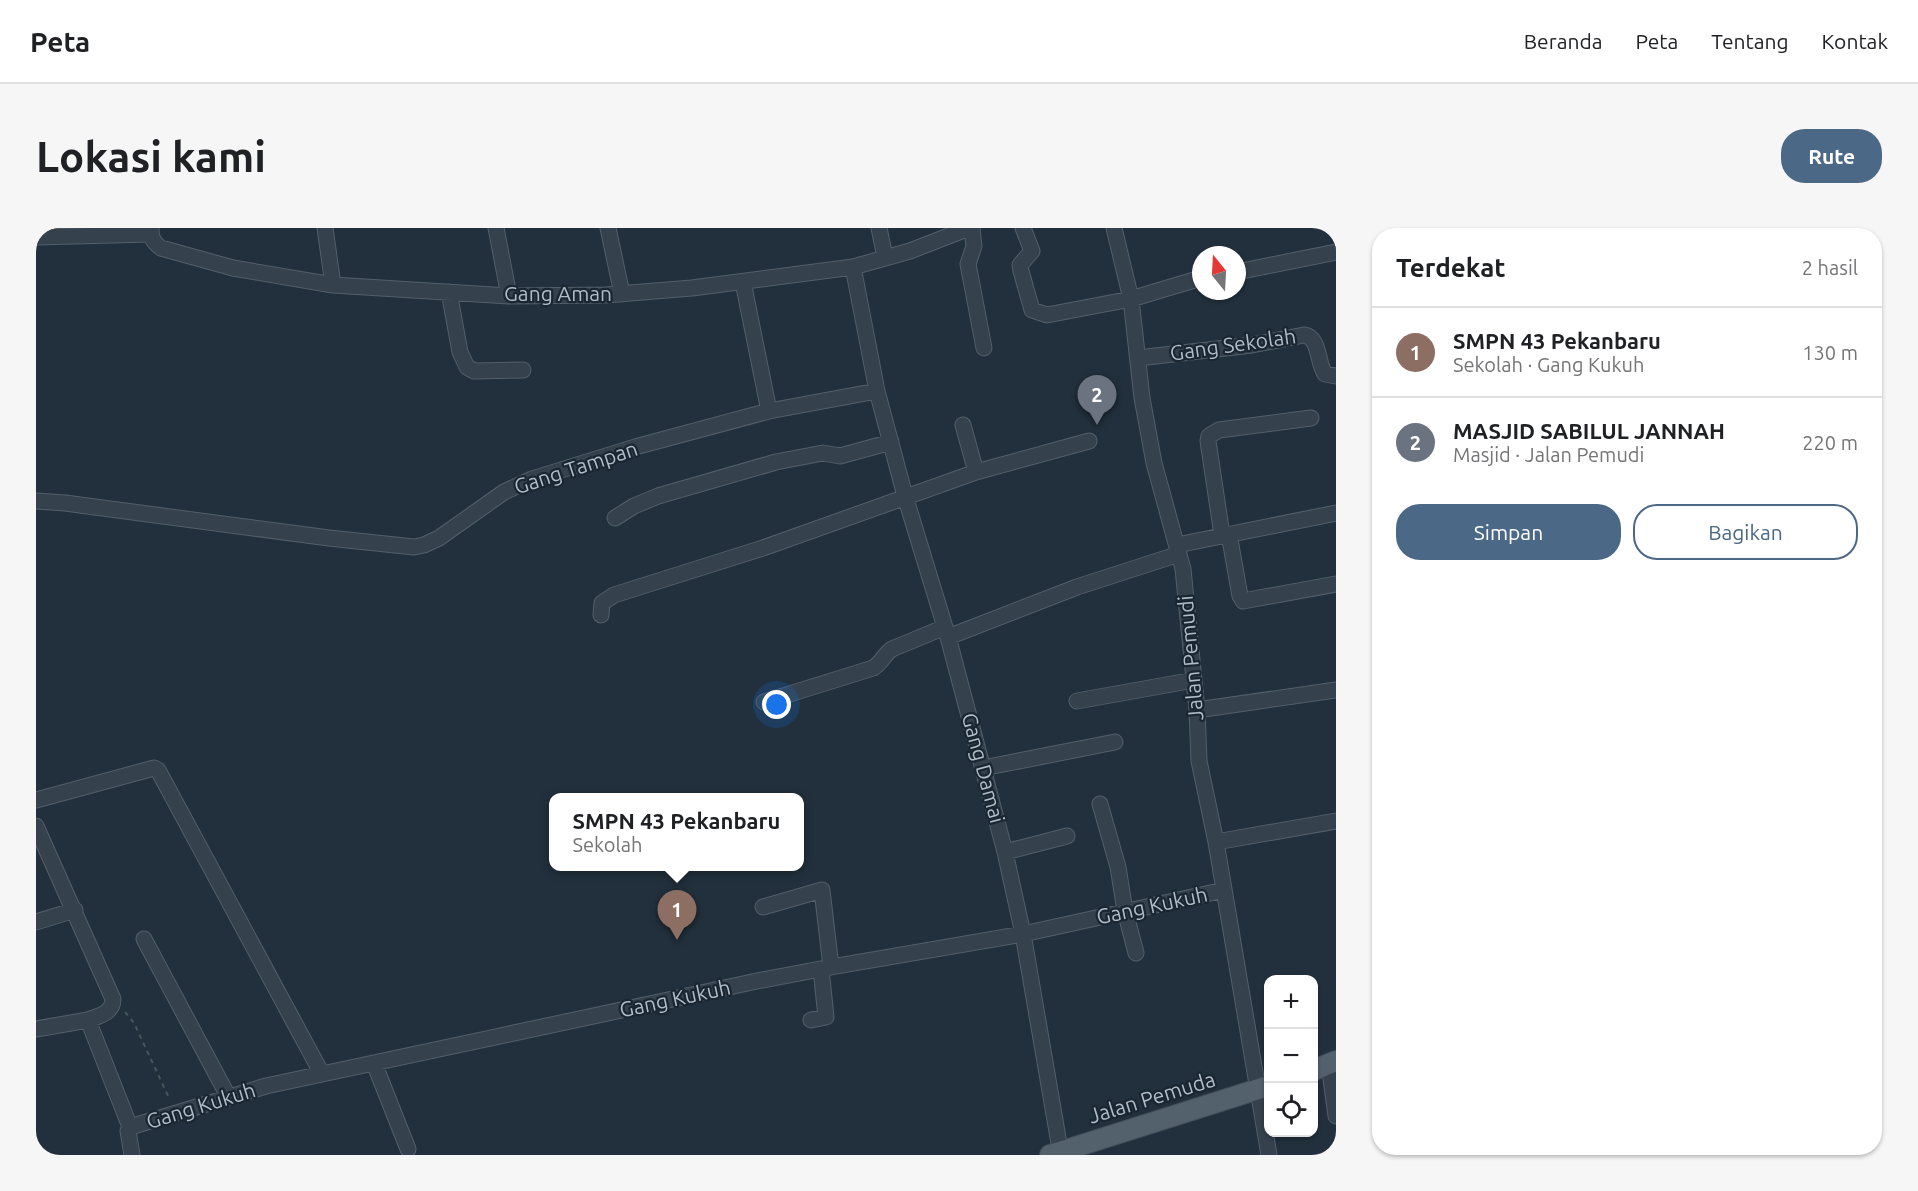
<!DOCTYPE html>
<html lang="id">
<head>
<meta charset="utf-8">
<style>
	body { margin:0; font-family:Ubuntu,sans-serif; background:#f6f6f6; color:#202124 }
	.controls { position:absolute; right:18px; bottom:18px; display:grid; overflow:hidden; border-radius:12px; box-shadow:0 2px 4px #0004 }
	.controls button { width:54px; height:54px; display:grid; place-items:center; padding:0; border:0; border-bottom:2px solid #e0e0e0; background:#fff; color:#202124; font:30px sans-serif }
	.compass { position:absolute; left:1156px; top:18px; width:54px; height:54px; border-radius:50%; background:#fff; box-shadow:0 2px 4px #0004; rotate:342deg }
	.you { position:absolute; left:741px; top:477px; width:21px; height:21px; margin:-15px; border:4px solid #fff; border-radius:50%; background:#1a73e8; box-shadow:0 0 0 9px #1a73e833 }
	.badge { display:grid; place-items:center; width:39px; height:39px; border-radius:50%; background:#4b6886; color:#fff; font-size:20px; font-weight:700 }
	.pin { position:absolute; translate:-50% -50px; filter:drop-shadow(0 2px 3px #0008) }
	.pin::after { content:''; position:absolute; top:32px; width:21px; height:18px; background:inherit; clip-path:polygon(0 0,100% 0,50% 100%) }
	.popup { position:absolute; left:513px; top:565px; width:255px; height:78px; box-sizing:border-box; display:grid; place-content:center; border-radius:12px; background:#fff; filter:drop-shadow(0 2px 4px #0005); font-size:20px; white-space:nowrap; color:#757577 }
	.popup b { font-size:22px; color:#202124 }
	.popup::after { content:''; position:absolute; left:50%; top:100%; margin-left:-12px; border:12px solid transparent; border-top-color:#fff }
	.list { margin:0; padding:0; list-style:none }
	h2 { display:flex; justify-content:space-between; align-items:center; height:78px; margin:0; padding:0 24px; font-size:26px }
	h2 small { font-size:20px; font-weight:400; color:#757577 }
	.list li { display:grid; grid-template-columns:39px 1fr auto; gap:18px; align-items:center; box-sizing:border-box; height:90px; padding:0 24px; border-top:2px solid #e0e0e0 }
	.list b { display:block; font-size:22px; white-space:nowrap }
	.list p { margin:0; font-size:20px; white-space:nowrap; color:#757577 }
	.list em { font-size:20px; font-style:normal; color:#757577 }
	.actions { display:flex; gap:12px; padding:18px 24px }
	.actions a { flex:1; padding:14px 0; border:2px solid #4b6886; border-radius:24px; text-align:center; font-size:21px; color:#4b6886 }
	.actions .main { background:#4b6886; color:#fff }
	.icon { flex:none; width:33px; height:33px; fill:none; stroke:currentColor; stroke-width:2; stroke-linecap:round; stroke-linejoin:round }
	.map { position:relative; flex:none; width:1300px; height:927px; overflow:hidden; border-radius:24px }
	header { display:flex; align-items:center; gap:36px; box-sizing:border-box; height:84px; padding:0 30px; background:#fff; border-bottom:2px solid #e0e0e0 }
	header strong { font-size:28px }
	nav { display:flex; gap:33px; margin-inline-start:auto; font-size:21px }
	.intro { display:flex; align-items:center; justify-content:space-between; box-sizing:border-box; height:144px; padding:0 36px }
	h1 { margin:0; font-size:42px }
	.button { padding:15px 27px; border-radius:24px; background:#4b6886; color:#fff; font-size:21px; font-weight:700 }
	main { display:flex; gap:36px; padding:0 36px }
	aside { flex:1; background:#fff; border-radius:24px; box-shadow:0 2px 4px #0004 }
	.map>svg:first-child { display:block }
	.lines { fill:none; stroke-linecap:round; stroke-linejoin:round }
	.minor-casing { stroke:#535f6a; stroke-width:17 }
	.major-casing { stroke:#414d58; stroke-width:22 }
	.path { stroke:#415959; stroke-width:2; stroke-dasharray:4.5 4.5; stroke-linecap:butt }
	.minor { stroke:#35414c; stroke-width:15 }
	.major { stroke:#53616c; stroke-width:20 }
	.labels { text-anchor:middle; stroke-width:4.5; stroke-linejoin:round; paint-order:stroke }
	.street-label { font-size:21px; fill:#b0bcc8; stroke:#1a2631 }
</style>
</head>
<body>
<header>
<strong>Peta</strong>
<nav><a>Beranda</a><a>Peta</a><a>Tentang</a><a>Kontak</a></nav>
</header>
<div class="intro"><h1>Lokasi kami</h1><a class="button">Rute</a></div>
<main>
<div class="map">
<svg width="1300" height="927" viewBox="0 0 1300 927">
	<rect width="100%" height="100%" fill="#21303c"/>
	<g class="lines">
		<g class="minor-casing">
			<path id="minor" d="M115,0c0,10 2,14 10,20l72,20 100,17 176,11 97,-1 86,-7 161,-21 57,-16 59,-23
				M289,0l8,57
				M460,0l13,68
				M572,0l14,66
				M843,0l6,29
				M936,0l2,18 -6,18 16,84
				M987,0l9,23 -12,14 1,6 11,39 15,5 84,-16 70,-21
				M1078,0l17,71 11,99 12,65 29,106 14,141 2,51 17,81 53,313
				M0,9l115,-3
				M817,39l24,124 28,105 43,141 57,215 18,82 38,221
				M1201,44l99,-20
				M707,54l26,129
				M413,64l11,60 7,15 7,4 49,-1
				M1102,130l114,-13 52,-10c16,2 13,28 21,39l11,2
				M927,197l13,47
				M0,273l29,2 264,35 85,9 10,-2 15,-7 65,-46 28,-13 103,-32 134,-36 108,-20
				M579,290l19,-12 24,-10 118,-34 47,-9 17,3 51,-14
				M1193,306l11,62 3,5 93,-17
				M1186,307l-14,-94 1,-5 10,-6 92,-12
				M1141,317l159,-32
				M565,387l1,-12 12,-8 149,-47 213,-76 113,-31
				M912,409l129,-50 102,-33
				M1041,473l117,-21
				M728,474l109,-34c9,-5 11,-14 19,-19l53,-22
				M1161,482l139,-20
				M947,540l132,-26
				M0,572l118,-32 4,2 164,304
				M1064,576l18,63 7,44 11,42
				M0,598l77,173c0,14 -14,17 -25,21
				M1180,614l120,-21
				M969,624l62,-16
				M727,679l59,-17 9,77
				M0,694l39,-12
				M108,711l84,157
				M775,792l15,-3 -5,-48
				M0,801l52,-9 42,107 -2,4 4,24
				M338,835l34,86
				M1293,836l7,52
				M94,899l136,-41 491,-105 74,-14 192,-33 201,-44"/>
		</g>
		<g class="major-casing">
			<path id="major" d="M1278,842l22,-9
				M1014,927l218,-69"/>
		</g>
		<path class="path" d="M89,784l9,11 36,77"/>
		<use href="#minor" class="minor"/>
		<use href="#major" class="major"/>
	</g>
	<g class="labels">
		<g class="street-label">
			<text x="522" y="73">Gang Aman</text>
			<text transform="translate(1197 117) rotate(-8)" y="7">Gang Sekolah</text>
			<text transform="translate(540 240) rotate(-18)" y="7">Gang Tampan</text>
			<text transform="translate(1155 430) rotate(-95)" y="7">Jalan Pemudi</text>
			<text transform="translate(947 540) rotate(75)" y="7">Gang Damai</text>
			<text transform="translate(1116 678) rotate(-12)" y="7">Gang Kukuh</text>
			<text transform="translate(639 771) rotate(-12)" y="7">Gang Kukuh</text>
			<text transform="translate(1116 870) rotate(-17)" y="7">Jalan Pemuda</text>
			<text transform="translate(165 878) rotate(-17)" y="7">Gang Kukuh</text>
		</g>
	</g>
</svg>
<div class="controls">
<button>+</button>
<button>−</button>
<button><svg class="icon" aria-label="locate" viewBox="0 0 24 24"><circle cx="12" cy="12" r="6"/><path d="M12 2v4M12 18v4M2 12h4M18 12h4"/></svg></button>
</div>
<svg class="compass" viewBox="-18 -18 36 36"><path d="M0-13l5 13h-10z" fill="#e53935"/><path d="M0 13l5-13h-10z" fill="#757577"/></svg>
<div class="you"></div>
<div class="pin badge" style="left:641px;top:712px;background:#8d6e63">1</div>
<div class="popup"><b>SMPN 43 Pekanbaru</b>Sekolah</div>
<div class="pin badge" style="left:1061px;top:197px;background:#6b7280">2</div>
</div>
<aside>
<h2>Terdekat<small>2 hasil</small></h2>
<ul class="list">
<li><span class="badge" style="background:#8d6e63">1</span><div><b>SMPN 43 Pekanbaru</b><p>Sekolah · Gang Kukuh</p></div><em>130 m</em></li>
<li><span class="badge" style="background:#6b7280">2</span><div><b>MASJID SABILUL JANNAH</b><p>Masjid · Jalan Pemudi</p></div><em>220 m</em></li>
</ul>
<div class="actions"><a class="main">Simpan</a><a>Bagikan</a></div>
</aside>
</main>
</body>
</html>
